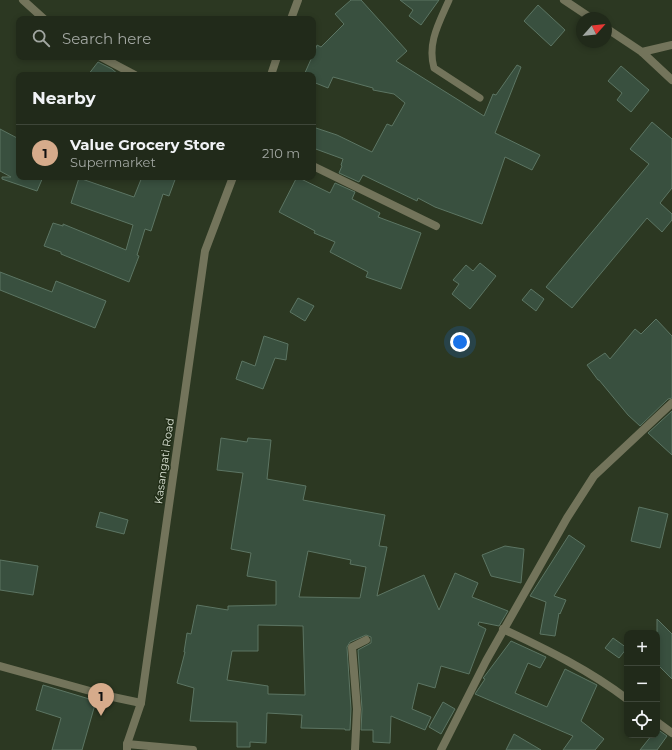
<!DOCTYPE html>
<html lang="en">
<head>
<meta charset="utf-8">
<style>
	body { margin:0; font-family:Montserrat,sans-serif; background:#293223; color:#f1f3f6 }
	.controls { position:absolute; right:12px; bottom:12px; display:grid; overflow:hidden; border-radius:8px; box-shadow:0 2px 6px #0003 }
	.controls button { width:36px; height:36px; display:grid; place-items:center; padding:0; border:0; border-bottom:1px solid #3e4639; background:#212a1a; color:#f1f3f6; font:20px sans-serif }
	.compass { position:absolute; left:576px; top:12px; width:36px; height:36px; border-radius:50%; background:#212a1a; box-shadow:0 2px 6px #0003; rotate:63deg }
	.you { position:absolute; left:460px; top:342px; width:14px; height:14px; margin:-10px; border:3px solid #fff; border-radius:50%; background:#1a73e8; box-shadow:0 0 0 6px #1a73e833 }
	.badge { display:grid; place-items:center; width:26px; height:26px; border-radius:50%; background:#d6ab8b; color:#111; font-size:13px; font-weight:700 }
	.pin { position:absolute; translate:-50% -33px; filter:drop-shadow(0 1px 2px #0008) }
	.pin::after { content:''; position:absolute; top:21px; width:14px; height:12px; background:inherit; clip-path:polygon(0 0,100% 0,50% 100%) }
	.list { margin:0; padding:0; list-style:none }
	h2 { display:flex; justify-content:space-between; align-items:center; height:52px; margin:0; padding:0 16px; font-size:17px }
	h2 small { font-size:13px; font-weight:400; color:#a2a7a2 }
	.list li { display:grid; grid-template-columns:26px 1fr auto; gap:12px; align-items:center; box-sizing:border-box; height:56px; padding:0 16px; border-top:1px solid #3e4639 }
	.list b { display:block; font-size:15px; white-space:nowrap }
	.list p { margin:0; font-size:13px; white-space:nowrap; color:#a2a7a2 }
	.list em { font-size:13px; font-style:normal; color:#a2a7a2 }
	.icon { flex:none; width:22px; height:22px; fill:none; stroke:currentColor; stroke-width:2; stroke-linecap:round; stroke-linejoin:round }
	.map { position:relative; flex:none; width:672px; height:750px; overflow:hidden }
	.search { position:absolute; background:#212a1a; box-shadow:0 2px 6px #0003; left:16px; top:16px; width:300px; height:44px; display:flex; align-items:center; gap:10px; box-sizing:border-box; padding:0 14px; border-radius:8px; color:#a2a7a2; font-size:15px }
	.panel { position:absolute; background:#212a1a; box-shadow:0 2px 6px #0003; left:16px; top:72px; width:300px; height:108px; border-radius:8px }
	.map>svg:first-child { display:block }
	.building { fill:#39503f; stroke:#5c7563; fill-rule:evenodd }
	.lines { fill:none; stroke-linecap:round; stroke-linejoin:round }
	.service { stroke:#73745b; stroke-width:7 }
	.minor { stroke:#73745b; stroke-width:8 }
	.tertiary { stroke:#73745b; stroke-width:8 }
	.labels { text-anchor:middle; stroke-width:3; stroke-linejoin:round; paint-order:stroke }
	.street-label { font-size:11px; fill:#d9e1d3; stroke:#222e18 }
</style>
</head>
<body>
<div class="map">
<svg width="672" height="750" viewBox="0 0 672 750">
	<rect width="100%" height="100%" fill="#2c3822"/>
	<path class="building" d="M351,0h10l46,51 -11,10 88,55 9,-22 3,1 21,-30 4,2 -26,66 45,22 -8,15 -27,-13 -23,67 -47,-17 -17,-9 -1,3 -54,-26 -4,7 -20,-9 3,-7 -1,-1 2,-6 -30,-11v-21l24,8 35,17 15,-28 5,2 13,-23 -11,-9 -21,-4v-2l-40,-11 -5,11 -15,-6v-7h-9l8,-18h1l4,-12 4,2 23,-23 -9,-10z
		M400,0h39l-18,25 -12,-9 4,-6z
		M538,5l27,25 -14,16 -27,-25z
		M98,62l14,7 7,6h-31z
		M621,66l28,24 -18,22 -14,-12 5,-7 -14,-12z
		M652,122l20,17v49l-12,15 12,11v6l-10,12 -15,-14 -75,90 -26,-21 103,-123 -19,-15z
		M0,129l19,10v38h24l-6,14 -35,-12v-2h9l-11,-6z
		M142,177h34l-7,19 -6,-2 -12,37 -6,-2 -8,26 2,1 -10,26 -68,-28v-2l-17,-6 9,-23 10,3v-2l63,26 7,-25 -62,-22 8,-25 55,19z
		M297,177l33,16 5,-10 20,9 -3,7 28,14 -2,4 43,16 -20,56 -35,-12 2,-5 -38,-20 5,-10 -21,-9 1,-2 -36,-19z
		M480,263l16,13 -26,33 -18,-15 7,-10 -6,-4 13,-15 7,6z
		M0,272l52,20 4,-11 50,20 -11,27 -95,-38z
		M531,289l13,10 -8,12 -14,-11z
		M298,298l16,8 -9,15 -15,-9z
		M656,319l16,17v62l-4,1 -28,27 -12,-11 -29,-35h-1l-11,-15 18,-12 5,6 25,-30 6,5z
		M264,336l24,8 -2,16 -11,-2 -12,31 -27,-10 6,-18 13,5z
		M672,411v44l-24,-22z
		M221,438l26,4 1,-4 23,2 -4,39 39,7 -3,14 82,15 -6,31 8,1 -10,49 47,-21 15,35 16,-37 23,10 -6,14 36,14 -9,15 -20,-4 -1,3 8,4 -17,45 -28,-8 -6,22 -17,-5 -6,26 19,8 -6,13 -34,-14 -1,27 -17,-1v-12h-12l1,-21 -4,-59 13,-7v-6l-5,-2 -16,7 -3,5 4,62 -1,21h-5v-1l-44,-1 1,-13 -35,-2 -1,30 -16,-1v5h-13v-25l-47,-1 4,-33 -17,-5 8,-31h-1l3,-19 4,1 6,-29 31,5v-4l48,-1v-24l-29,-5 4,-23 -20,-4 12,-76 -26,-3zM308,551l43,9 -1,4 16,3 -6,31 -61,-1zM258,625l45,1 2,69 -37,-1v-8l-41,-6 5,-29h26z
		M639,507l29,7 -8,34 -29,-7z
		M100,512l28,8 -4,14 -28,-7z
		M569,535l16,11 -31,50 12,4 -6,14 -1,-1 -4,23 -15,-2 6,-32 -16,-6z
		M505,546l19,3 -3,34 -30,-7 -9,-21z
		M0,560l38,6 -5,29 -33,-5z
		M657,619l15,15v45l-15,-15z
		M613,638l14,10 -8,10 -14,-10z
		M511,641l35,16 -6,11 -12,-5 -13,30 32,14 18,-38 32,16 -16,36 23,18 -9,11h-32l10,-14 -98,-42 10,-15 -2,-1 1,-1z
		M43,685l53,16 -14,49h-30l9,-32 -25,-8z
		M443,702l12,7 -14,25 -12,-7z
		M657,729l10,7 -10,14h-17l12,-15h5z
		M514,734l27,16h-35z"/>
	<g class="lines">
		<path class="service" d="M449,0c-10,23 -22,43 -15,68l46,30"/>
		<path class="minor" d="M23,0l21,19
			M564,0l27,18
			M606,28l36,24 30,28
			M642,52l30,-7
			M101,57l34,18
			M313,166l123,60
			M503,629c43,20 86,41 124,70
			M0,666l108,30 33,7
			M657,722l15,11
			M127,744l66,6
			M355,750l2,-41 -5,-62 14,-7
			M441,750l45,-89 81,-143 27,-42 78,-73"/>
		<path class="tertiary" d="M291,19l7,-19
			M271,75l6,-18
			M127,750v-6l14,-41 64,-452 28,-74"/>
	</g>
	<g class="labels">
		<g class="street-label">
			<text transform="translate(164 461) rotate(-82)" y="4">Kasangati Road</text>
		</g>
	</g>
</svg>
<div class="controls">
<button>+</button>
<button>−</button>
<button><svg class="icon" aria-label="locate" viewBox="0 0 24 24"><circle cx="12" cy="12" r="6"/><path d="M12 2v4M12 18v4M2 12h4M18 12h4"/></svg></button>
</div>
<svg class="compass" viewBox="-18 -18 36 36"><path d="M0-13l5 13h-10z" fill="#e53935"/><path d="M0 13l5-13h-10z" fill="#a2a7a2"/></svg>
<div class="you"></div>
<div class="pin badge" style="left:101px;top:716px">1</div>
<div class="search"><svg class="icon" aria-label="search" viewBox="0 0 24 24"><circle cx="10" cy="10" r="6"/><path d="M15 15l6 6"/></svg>Search here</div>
<section class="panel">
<h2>Nearby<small></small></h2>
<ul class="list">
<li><span class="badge">1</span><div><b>Value Grocery Store</b><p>Supermarket</p></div><em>210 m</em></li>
</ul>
</section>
</div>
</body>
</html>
